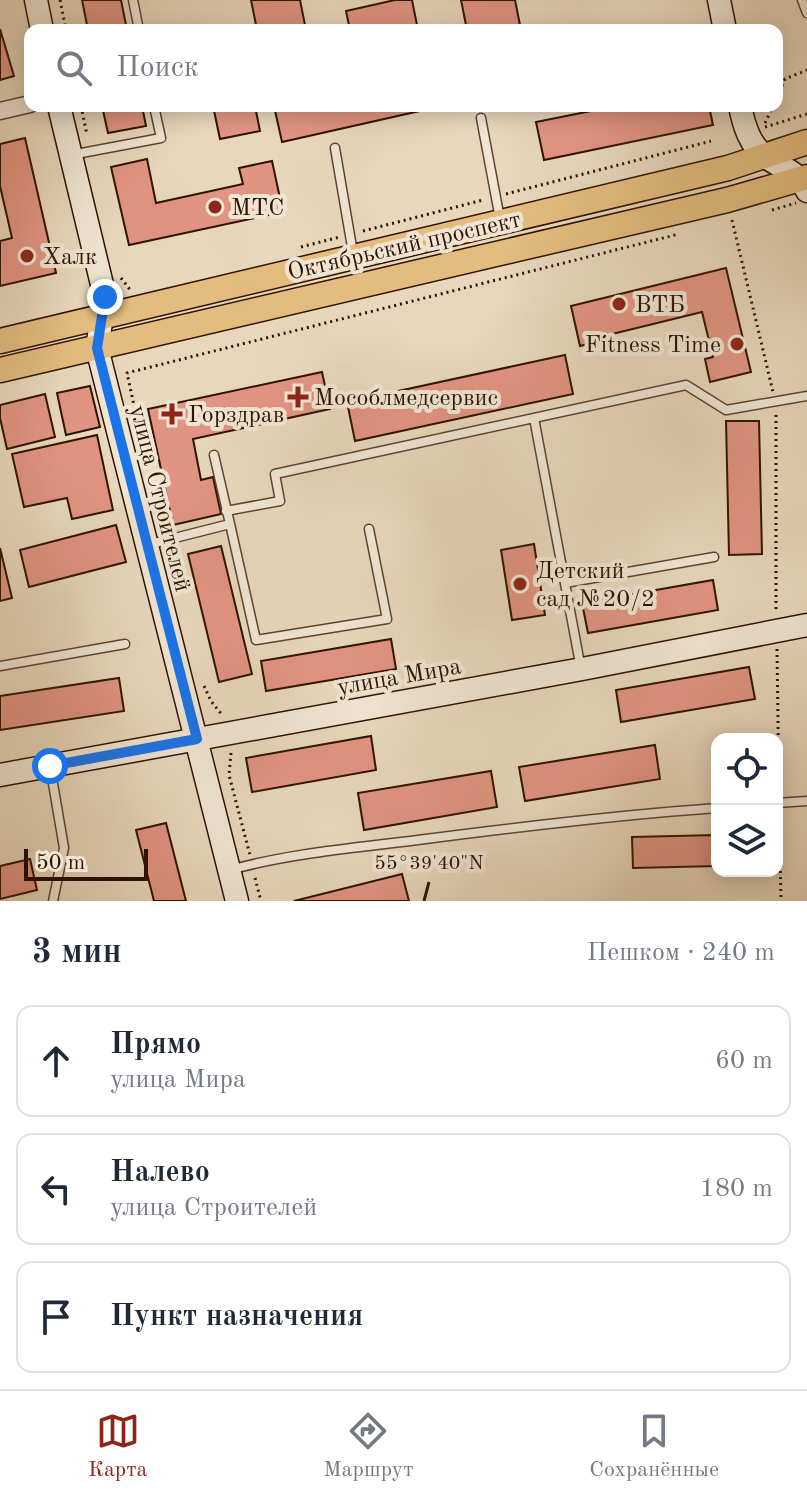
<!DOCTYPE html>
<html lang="ru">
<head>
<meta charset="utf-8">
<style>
	body { margin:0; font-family:"Old Standard TT",serif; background:#f2f2f3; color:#1f2937 }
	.controls { position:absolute; right:24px; bottom:24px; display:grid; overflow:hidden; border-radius:16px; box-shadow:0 4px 20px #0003 }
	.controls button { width:72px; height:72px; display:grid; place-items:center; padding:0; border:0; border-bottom:2px solid #e0e1e3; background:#fff; color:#1f2937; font:40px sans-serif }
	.scale { position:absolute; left:24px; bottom:20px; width:124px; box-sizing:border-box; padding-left:8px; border:4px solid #2e1301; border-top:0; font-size:22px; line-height:28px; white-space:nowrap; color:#2e1301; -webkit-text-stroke:6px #f0e5d3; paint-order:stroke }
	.stop { position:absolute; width:24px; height:24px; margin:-18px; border:6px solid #1a73e8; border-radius:50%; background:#fff }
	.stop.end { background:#1a73e8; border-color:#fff; box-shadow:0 2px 8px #0008 }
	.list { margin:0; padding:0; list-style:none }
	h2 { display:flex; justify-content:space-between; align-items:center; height:104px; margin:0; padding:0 32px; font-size:34px }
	h2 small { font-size:26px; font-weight:400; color:#747a83 }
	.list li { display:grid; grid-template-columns:52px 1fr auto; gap:24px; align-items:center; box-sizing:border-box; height:112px; margin:0 16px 16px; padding:0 16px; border:2px solid #e0e1e3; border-radius:16px }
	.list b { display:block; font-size:30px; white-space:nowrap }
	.list p { margin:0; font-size:26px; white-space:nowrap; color:#747a83 }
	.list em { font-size:26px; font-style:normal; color:#747a83 }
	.icon { flex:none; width:44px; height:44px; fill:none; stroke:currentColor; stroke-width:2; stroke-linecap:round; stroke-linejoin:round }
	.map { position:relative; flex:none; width:807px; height:901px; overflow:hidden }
	.search { position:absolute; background:#fff; box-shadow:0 4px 20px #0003; left:24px; right:24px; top:24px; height:88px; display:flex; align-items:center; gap:20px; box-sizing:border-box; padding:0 28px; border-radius:16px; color:#747a83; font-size:30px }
	.sheet { height:488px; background:#fff }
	nav { display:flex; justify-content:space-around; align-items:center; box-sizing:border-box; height:112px; border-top:2px solid #e0e1e3; background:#fff; font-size:22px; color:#747a83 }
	nav a { display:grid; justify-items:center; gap:4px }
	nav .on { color:#8f2418 }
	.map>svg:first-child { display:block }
	.building { fill:#e19481; stroke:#2e1301; stroke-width:2 }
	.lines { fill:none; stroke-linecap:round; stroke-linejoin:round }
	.lane-casing { stroke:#5c4430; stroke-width:11 }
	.street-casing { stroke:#5c4430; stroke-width:19 }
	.secondary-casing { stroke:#2e1301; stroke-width:25 }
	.primary-casing { stroke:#2e1301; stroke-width:27 }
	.path { stroke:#2e1301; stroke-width:3; stroke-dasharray:2 4; stroke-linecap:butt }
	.lane { stroke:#f0e5d3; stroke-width:8 }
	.street { stroke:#f0e5d3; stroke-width:16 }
	.secondary { stroke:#f0e5d3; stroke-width:22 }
	.primary { stroke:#e4bc7e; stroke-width:24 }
	.route { stroke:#1a73e8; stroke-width:10 }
	.ticks { fill:none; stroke:#2e1301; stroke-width:3 }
	.poi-dot { fill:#8f2418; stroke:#f0e5d3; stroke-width:3 }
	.labels { text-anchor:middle; stroke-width:8; stroke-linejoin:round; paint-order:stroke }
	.poi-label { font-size:24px; fill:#2e1301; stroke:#f0e5d3; text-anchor:start }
	.street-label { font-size:24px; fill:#2e1301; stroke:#f0e5d3 }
	.ticks-label { font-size:20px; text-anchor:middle; fill:#2e1301; stroke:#f0e5d3; stroke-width:8; stroke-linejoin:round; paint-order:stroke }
</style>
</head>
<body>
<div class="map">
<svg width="807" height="901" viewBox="0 0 807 901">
	<rect width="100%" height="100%" fill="#e8d7bc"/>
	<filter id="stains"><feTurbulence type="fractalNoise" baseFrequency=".0025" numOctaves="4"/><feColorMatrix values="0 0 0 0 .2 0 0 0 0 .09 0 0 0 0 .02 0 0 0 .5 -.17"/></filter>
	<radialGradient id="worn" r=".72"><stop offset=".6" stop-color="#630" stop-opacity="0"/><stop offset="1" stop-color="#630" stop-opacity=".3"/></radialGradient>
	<path class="building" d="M82,0h39l6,30h-39z
		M251,0h49l6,30h-49z
		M395,0h17l6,30h-68l-4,-19z
		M461,0h54l6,30h-54z
		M0,29l14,47 -14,4z
		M102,106h40l4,20 -38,7z
		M213,106h42l5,25 -40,8z
		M274,106h168l-160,36z
		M616,106h93l4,19 -169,35 -8,-38z
		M25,138l31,135 -56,13v-45l12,-3 -12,-52v-42z
		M147,159l9,44 87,-19 -4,-16 33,-7 11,51 -154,33 -18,-78z
		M726,268l25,104 -41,10 -5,-23 8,-2 -11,-45 -98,24 1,4 -25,6 -9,-40z
		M565,355l8,39 -218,47 -8,-39z
		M322,372l8,37 -137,30 8,41 12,-3 8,37 -48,11 -25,-116z
		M90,386l10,41 -34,8 -9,-42z
		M45,394l10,43 -48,12 -7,-31v-13z
		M726,421h33l3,133 -33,1z
		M97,435l16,75 -41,9 -5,-21 -43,9 -12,-53z
		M116,525l10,37 -97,25 -9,-37z
		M534,544l11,71 -33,5 -11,-70z
		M221,546l31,128 -33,8 -31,-128z
		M0,548l12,50 -12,3z
		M713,580l5,30 -130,23 -6,-30z
		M391,639l5,30 -130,22 -5,-30z
		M749,667l6,32 -134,23 -5,-32z
		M119,678l5,33 -124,19v-34z
		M371,736l5,34 -124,22 -6,-34z
		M655,745l5,34 -135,22 -6,-34z
		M491,771l6,36 -133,23 -6,-37z
		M166,823l20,78h-32l-18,-71z
		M717,835v31l-84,2 -1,-31z
		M30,859l7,31 -37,9v-33z
		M402,874l7,27h-115z"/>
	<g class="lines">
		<g class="lane-casing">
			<path id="lane" d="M133,0l6,30
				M802,0l5,13
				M481,118l19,101
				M335,148l18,105
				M71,155l90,-17 -7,-32
				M534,418l47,251
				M226,511l54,-10 -5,-27 411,-89 40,25 81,-14
				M230,524l26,116 131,-21 -18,-90
				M151,544l79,-20 -16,-69
				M565,583l149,-26
				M0,666l125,-22
				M50,766l14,82 -11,53
				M777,803l30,-2
				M230,870c61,-17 126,-22 188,-30 100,-13 199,-25 299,-32"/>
		</g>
		<g class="street-casing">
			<path id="street" d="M0,111l30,-7"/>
		</g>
		<g class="secondary-casing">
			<path id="secondary" d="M36,0l6,30
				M719,0l6,30
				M59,106l46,191 -8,51 140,553
				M740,106c4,20 10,40 27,52 17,11 32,14 40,33
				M0,775l582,-106 225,-44"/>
		</g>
		<g class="primary-casing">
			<path id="primary" d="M0,341l728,-173 79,-26
				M0,370l727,-170 80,-23"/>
		</g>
		<path class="path" d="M60,0l6,30
			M777,97l8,-18 22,-9
			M81,106l6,29
			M765,123l8,-17
			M765,127l42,-13
			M506,194l205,-53
			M772,210l24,-7
			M732,220l41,172
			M363,231l120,-31
			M301,247l39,-10
			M121,278l10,13
			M776,415v196
			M141,438l-14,-65 552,-139
			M777,649l2,144
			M204,686l7,15 12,15
			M231,753l-2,22 21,80
			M779,817l2,84
			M255,878l6,23"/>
		<use href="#lane" class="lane"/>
		<use href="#street" class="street"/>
		<use href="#secondary" class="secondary"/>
		<use href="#primary" class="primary"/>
	</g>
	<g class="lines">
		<path class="route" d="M50,766l147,-27 -100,-391 8,-51"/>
	</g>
	<path class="ticks" d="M424,901l5,-19"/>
	<g class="poi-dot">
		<circle cx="215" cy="207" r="8"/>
		<circle cx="27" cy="256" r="8"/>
		<circle cx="619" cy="304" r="8"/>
		<circle cx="737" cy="344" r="8"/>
		<path d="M294 385h8v8h8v8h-8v8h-8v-8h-8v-8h8z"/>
		<path d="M168 402h8v8h8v8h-8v8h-8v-8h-8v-8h8z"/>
		<circle cx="520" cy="584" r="8"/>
	</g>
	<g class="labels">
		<g class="poi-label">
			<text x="231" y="215">МТС</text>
			<text x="43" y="264">Халк</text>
			<text x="635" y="312">ВТБ</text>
			<text x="721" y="352" text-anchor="end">Fitness Time</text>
			<text x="314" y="405">Мособлмедсервис</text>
			<text x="188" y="422">Горздрав</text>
			<text x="536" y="578">Детский<tspan x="536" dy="28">сад №20/2</tspan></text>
		</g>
		<g class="street-label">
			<text transform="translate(404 245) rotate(-13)" y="8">Октябрьский проспект</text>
			<text transform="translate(161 498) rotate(76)" y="8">улица Строителей</text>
			<text transform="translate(399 676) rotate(-10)" y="8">улица Мира</text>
		</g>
	</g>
	<g class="ticks-label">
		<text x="429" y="869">55°39'40"N</text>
	</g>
	<rect width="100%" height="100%" filter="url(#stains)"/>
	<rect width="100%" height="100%" fill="url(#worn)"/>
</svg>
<div class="controls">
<button><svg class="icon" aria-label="locate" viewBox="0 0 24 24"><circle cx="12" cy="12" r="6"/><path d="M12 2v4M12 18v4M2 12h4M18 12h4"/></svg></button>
<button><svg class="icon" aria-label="layers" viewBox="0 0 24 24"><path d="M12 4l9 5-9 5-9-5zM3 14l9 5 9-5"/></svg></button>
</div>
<div class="scale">50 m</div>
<div class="stop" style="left:50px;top:766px"></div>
<div class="stop end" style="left:105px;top:297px"></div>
<div class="search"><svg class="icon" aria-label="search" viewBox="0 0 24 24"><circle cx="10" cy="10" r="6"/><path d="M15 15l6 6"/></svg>Поиск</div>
</div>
<section class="sheet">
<h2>3 мин<small>Пешком · 240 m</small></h2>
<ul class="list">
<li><svg class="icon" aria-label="ahead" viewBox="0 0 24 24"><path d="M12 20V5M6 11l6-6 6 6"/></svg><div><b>Прямо</b><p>улица Мира</p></div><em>60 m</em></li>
<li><svg class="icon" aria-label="left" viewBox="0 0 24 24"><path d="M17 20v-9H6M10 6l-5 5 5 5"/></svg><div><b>Налево</b><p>улица Строителей</p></div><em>180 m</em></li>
<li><svg class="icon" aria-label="arrive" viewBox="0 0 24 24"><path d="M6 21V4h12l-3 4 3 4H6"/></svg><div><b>Пункт назначения</b></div></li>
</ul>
</section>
<nav>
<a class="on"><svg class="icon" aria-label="map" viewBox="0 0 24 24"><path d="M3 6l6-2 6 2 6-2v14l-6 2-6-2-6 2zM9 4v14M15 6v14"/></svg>Карта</a>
<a><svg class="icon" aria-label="directions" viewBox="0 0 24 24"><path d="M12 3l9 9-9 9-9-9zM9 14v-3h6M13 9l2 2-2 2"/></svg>Маршрут</a>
<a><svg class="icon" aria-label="saved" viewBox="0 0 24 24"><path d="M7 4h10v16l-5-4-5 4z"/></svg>Сохранённые</a>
</nav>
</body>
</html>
